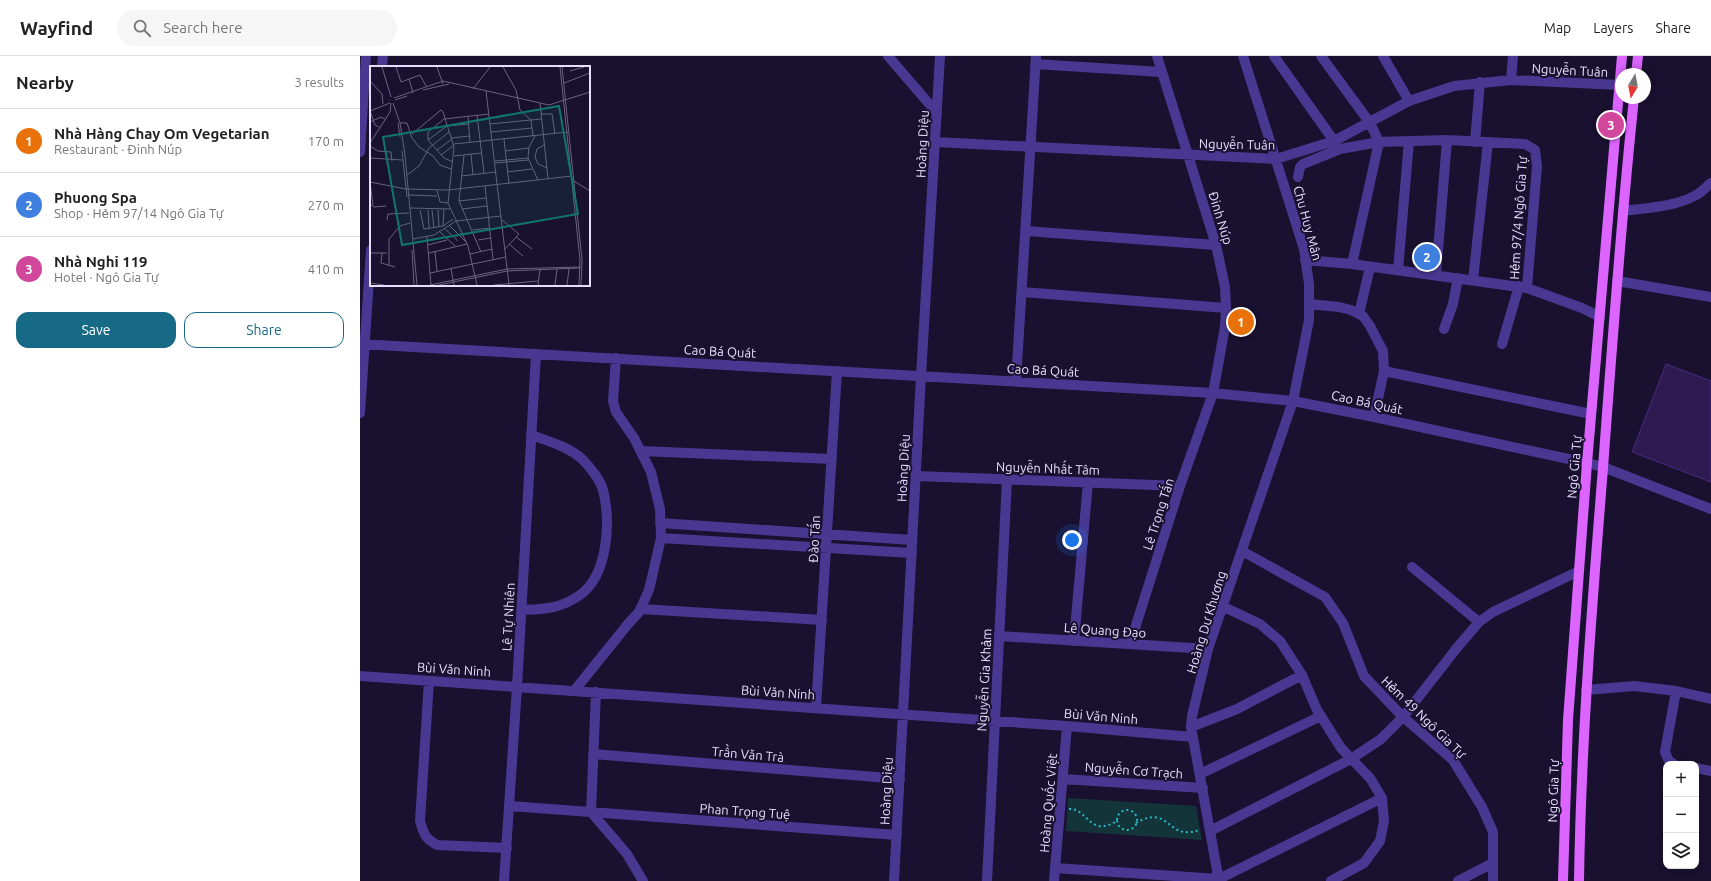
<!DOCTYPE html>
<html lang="en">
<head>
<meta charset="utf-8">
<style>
	body { margin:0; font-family:Ubuntu,sans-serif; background:#f6f6f6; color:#222 }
	.controls { position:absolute; right:12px; bottom:12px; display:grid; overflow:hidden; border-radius:8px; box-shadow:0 2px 6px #0003 }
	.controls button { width:36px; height:36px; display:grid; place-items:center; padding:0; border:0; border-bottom:1px solid #e0e0e0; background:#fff; color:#222; font:20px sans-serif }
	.compass { position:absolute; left:1255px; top:12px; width:36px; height:36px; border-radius:50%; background:#fff; box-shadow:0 2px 6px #0003; rotate:190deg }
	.you { position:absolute; left:712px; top:484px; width:14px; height:14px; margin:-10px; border:3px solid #fff; border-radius:50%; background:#1a73e8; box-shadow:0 0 0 6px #1a73e833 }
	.badge { display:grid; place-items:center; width:26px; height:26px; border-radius:50%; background:#176a85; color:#fff; font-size:13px; font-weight:700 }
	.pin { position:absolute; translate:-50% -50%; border:2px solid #fff; box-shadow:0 1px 4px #0006 }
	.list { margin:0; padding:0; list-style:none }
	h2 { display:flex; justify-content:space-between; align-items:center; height:52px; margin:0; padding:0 16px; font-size:17px }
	h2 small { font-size:13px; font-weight:400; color:#767676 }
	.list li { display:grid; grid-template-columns:26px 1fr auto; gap:12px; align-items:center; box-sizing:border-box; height:64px; padding:0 16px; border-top:1px solid #e0e0e0 }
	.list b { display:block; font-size:15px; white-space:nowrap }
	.list p { margin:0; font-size:13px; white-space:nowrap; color:#767676 }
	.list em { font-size:13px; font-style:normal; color:#767676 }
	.actions { display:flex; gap:8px; padding:12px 16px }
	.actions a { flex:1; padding:9px 0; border:1px solid #176a85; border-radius:12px; text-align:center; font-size:14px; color:#176a85 }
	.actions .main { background:#176a85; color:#fff }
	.icon { flex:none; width:22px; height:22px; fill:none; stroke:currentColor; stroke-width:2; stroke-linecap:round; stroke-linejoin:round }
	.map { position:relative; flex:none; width:1351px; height:825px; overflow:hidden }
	header { display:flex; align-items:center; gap:24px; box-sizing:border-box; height:56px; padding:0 20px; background:#fff; border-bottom:1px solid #e0e0e0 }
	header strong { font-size:19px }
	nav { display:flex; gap:22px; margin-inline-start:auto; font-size:14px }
	.search { width:280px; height:36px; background:#f6f6f6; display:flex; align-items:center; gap:10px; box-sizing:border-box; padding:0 14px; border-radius:22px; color:#767676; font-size:15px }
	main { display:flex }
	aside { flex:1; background:#fff }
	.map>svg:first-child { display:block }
	.green { fill:#133539 }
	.building { fill:#2e1b51; stroke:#482b7f }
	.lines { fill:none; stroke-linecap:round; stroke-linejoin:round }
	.path { stroke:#28bbc9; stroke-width:2; stroke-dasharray:2 3; stroke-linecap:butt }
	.minor { stroke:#483891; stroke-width:10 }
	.major { stroke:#dc65ff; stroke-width:10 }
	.labels { text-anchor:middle; stroke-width:4; stroke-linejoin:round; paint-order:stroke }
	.street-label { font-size:13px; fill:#e6deff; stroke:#1a102f }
	.inset-road { fill:none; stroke:#6c6282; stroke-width:1 }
	.view { fill:#0f766e; fill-opacity:0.15; stroke:#0f766e; stroke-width:2 }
	.inset-edge { fill:none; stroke:#e6deff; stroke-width:2 }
</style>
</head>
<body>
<header>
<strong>Wayfind</strong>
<div class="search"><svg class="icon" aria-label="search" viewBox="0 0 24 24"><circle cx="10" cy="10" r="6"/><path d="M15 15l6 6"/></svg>Search here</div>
<nav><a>Map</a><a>Layers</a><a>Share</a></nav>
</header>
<main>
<aside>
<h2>Nearby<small>3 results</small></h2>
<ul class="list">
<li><span class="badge" style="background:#e8710a">1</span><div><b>Nhà Hàng Chay Om Vegetarian</b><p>Restaurant · Đinh Núp</p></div><em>170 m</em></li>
<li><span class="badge" style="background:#3f7fe0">2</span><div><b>Phuong Spa</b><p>Shop · Hẻm 97/14 Ngô Gia Tự</p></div><em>270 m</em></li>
<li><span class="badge" style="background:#d1479c">3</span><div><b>Nhà Nghỉ 119</b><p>Hotel · Ngô Gia Tự</p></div><em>410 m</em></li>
</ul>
<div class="actions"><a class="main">Save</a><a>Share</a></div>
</aside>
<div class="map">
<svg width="1351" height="825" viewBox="0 0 1351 825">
	<rect width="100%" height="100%" fill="#1a102f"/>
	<path class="green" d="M708,742l128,8 6,34 -136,-9z"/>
	<path class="building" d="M1306,308l45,17v101l-79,-30z"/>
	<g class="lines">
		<path class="path" d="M709,753c19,-1 20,29 48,12
			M757 764a10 10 0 1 1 20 0a10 10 0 1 1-20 0Z
			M776,767c34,-20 31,19 63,7"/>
		<path class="minor" d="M528,0l49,57
			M914,0l60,85
			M961,0l49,67 9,19
			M1023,0l26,45
			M675,8l126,8
			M22,11l1,-11
			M1151,24l2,-24
			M575,86l341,17 58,-18 75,-40 45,-15 57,-6 109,5
			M1115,86l5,-60
			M0,96l6,-96
			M938,121l2,-10 3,-3 37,-15 39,-7 68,-2 78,4 10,6 2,16 -10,122
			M1263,155c24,-3 52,-4 73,-16 6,-3 10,-8 15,-12
			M666,175l190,14
			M945,204l47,4 175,24 55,20 18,9
			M992,208l27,-122
			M1038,214l11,-129
			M1076,219l11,-135
			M1113,224l15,-138
			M1257,225l94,16
			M662,236l204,16
			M949,248l30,3 12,3 12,6 7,10 13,25 1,20 -10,46
			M999,258l11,-47
			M1084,273l9,-25 5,-26
			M0,288l853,49 80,8 81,16 213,46 16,4 108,42
			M1142,288l17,-58
			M1024,315l207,43
			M656,325l20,-325
			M0,357l11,-163
			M281,395l191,8
			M556,420l264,10
			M300,467l252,17
			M301,482l251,15
			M882,495l83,46 18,26 21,53 39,41 50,43 29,47 11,25v49
			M1052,511l67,55
			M864,551l36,17 20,17 22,34 15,35 24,38 29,30 12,20 2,23 -4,20 -16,22 -33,18
			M281,553l181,11
			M162,554c22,-1 38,-1 58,-15 28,-20 31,-73 23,-105 -2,-9 -13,-23 -20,-30 -13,-13 -35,-19 -52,-25
			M639,580l209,13
			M714,585l14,-159
			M770,588l50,-158 33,-93 12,-66 1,-19 -1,-21 -9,-42 -59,-189
			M0,620l707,50 126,11
			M69,625l-9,140c4,14 5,17 17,24l70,3
			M1226,634l48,-4 42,5 35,8
			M214,635l54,-67 11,-12 10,-22 12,-52 -1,-29 -9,-37 -17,-34 -18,-26 -3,-11 3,-43
			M236,636l-5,120 36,42 16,27
			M456,652l21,-337
			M831,671l46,-18 65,-34
			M233,698l307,25
			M1314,708l-5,-3 -4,-9 11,-61
			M1336,712l15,3
			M840,718l121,-58
			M703,723l140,9
			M150,750l387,29
			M850,775l141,-72 30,-20 22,-22 53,-68 23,-27 14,-10 86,-41
			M695,812l164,11 163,-81
			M144,825l13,-194 19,-333
			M534,825l27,-505 19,-320
			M627,825l20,-402
			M694,825l13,-155
			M859,825l-28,-154 1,-11 16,-67 85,-248 16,-81v-36l-5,-35 -61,-193
			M1098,825l35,-18"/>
		<path class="major" d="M1276,18l2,-18
			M1203,825l5,-161 19,-257 35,-407
			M1219,825c2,-138 13,-276 24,-413 9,-124 18,-247 31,-370"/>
	</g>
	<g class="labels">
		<g class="street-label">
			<text transform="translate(1210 14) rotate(3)" y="5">Nguyễn Tuân</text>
			<text transform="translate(562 88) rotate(-87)" y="5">Hoàng Diệu</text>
			<text transform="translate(877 88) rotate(1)" y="5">Nguyễn Tuân</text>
			<text transform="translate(861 162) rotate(73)" y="5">Đinh Núp</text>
			<text transform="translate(1158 162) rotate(-86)" y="5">Hẻm 97/4 Ngô Gia Tự</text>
			<text transform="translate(948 167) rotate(75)" y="5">Chu Huy Mân</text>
			<text transform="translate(360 295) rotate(3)" y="5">Cao Bá Quát</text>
			<text transform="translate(683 314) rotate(3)" y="5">Cao Bá Quát</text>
			<text transform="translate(1007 346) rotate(12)" y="5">Cao Bá Quát</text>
			<text transform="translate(1214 411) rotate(-85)" y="5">Ngô Gia Tự</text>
			<text transform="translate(543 412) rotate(-87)" y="5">Hoàng Diệu</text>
			<text transform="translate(688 412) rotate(2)" y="5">Nguyễn Nhất Tâm</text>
			<text transform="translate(798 458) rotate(-72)" y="5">Lê Trọng Tấn</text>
			<text transform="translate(454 483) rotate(-87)" y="5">Đào Tấn</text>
			<text transform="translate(148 561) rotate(-87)" y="5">Lê Tự Nhiên</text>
			<text transform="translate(846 566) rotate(-73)" y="5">Hoàng Dư Khương</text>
			<text transform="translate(745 574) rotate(4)" y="5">Lê Quang Đạo</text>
			<text transform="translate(94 613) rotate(4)" y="5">Bùi Văn Ninh</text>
			<text transform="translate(624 624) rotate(-87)" y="5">Nguyễn Gia Khảm</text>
			<text transform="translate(418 636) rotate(4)" y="5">Bùi Văn Ninh</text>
			<text transform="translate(741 660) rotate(5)" y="5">Bùi Văn Ninh</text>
			<text transform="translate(1064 661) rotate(44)" y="5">Hẻm 49 Ngô Gia Tự</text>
			<text transform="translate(388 698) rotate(5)" y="5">Trần Văn Trà</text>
			<text transform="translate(774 714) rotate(4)" y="5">Nguyễn Cơ Trạch</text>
			<text transform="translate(526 735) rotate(-87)" y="5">Hoàng Diệu</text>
			<text transform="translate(1193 735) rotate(-88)" y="5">Ngô Gia Tự</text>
			<text transform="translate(688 747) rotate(-85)" y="5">Hoàng Quốc Việt</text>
			<text transform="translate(385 755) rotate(4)" y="5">Phan Trọng Tuệ</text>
		</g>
	</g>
	<g transform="translate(10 10)">
		<rect width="220" height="220" fill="#1a102f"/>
		<path class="inset-road" d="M12,1l9,30M26,1l5,15 19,-7 6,11M67,1l6,17M133,1l13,23 4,20 11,10 2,16M190,1l20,193 -1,25M192,1l20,193 -1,25M200,5l14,-4M39,13l4,14M0,15l12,13 1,10M194,17l26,-10M103,23l17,-22M53,24l26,-6M116,25l23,194M24,32l49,-17 106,24 41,-13M25,34l12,-4M23,37l7,20 5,32 12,130M170,37l8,76M0,45l5,14 4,2M0,45l20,-8M171,48h11l3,20M107,49l7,58M98,50l2,26M0,56l11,-5 4,2M28,57l2,14M30,57h7l5,15 7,9 14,9 7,9 11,4M120,58l51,-5M121,66l41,-4M42,68l29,-24 2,2 11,35 -6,56 20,43 9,39M165,70l-6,11 -1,11 10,22M81,72l19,-2M134,73l5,45M58,74l19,-14 22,-2M0,77l20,-31 1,-9M84,78l114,-12M174,79l-7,4 -2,8 3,7 9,4M0,80l8,5 13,1 1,9M67,84l15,-11M32,85l5,46M135,85l24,-3M101,88l2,21M71,89l13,-10M94,89l-5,46 22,51M84,90l27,-3M0,92l32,2M125,95l33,-3M83,96l-9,-4 -16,-18v-8l16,-13 45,-5M125,97l33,-3M137,106l25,-3M37,109l12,-9 10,-18 20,-16M91,110l35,-4M204,115l16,10M0,116l36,7 42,1 124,-14M0,116l3,23M115,120l8,73M67,124l3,12 8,1M39,129l28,1M89,135l27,-3M0,138l4,3 12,-1M40,142l40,1M92,143l25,-3M50,144l4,19 19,-3 10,-7M58,144l1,18M62,144l2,18M68,144l1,16M17,154l1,-6 21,-1M132,154l17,14 -14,15M79,159l18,18M73,160l1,-17M74,162l14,13M103,164l17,-2M70,166l15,14M57,171l4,48M146,171l16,12M43,173l21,-4 22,-14 45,-5M108,174l13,-2M139,178l14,12M58,179l19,-5M42,184l2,35M65,186l2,19M0,187h17M12,187l-1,10 14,4M59,187l38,-9M100,188l22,-5M19,200v-27l11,-13 10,-3M81,203l3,16M60,207l76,-16M0,217l14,2M60,219l77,-16 74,-2M69,219l68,-14 73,-3M124,219l44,-4M168,219l2,-16M185,219l2,-16M197,219l2,-16"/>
		<path class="view" d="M189,40l19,108 -176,31 -19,-108z"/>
		<rect width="220" height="220" class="inset-edge"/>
	</g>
</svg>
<div class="controls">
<button>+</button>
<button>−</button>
<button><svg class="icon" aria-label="layers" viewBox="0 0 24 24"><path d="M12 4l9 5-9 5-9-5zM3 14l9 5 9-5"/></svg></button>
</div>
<svg class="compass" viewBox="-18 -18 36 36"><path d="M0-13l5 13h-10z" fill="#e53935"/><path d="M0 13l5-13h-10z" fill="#767676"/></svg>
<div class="you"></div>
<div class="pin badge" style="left:881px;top:266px;background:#e8710a">1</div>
<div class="pin badge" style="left:1067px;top:201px;background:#3f7fe0">2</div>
<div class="pin badge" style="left:1251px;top:69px;background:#d1479c">3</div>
</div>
</main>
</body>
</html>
